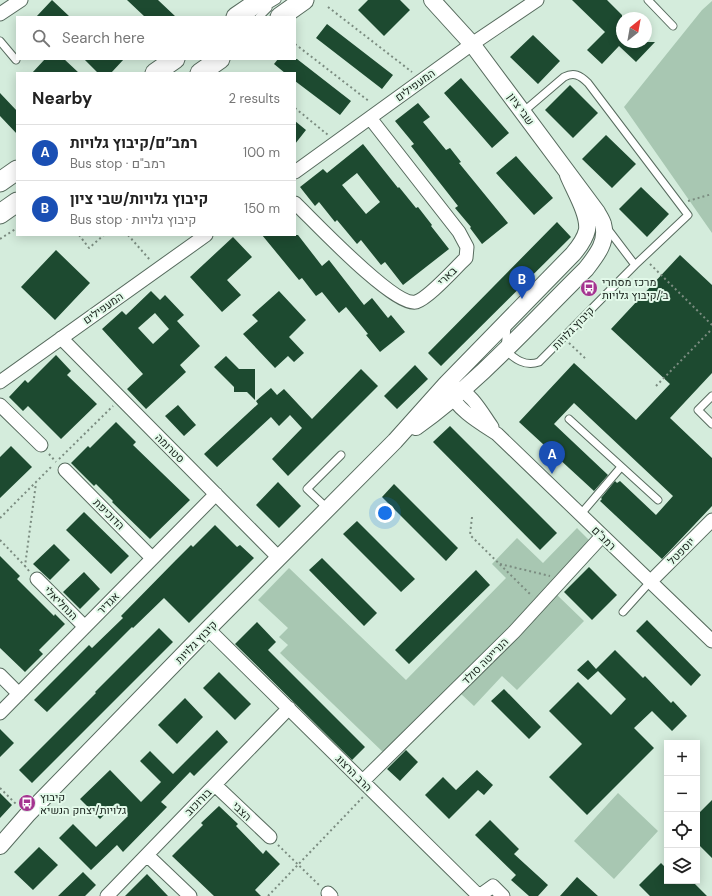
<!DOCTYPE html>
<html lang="en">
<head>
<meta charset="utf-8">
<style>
	body { margin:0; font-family:"DM Sans",Heebo,sans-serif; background:#f2f2f2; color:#222 }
	.controls { position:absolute; right:12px; bottom:12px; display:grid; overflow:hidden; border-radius:0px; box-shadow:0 2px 10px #0003 }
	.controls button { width:36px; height:36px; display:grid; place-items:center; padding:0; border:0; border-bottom:1px solid #e0e0e0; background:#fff; color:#222; font:20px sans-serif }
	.compass { position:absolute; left:616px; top:12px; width:36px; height:36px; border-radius:50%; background:#fff; box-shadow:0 2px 10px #0003; rotate:31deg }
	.you { position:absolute; left:385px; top:513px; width:14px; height:14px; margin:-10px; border:3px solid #fff; border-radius:50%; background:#1a73e8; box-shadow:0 0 0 6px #1a73e833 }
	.badge { display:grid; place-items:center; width:26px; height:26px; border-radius:50%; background:#ea580c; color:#fff; font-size:13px; font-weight:700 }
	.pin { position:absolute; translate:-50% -33px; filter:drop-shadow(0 1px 2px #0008) }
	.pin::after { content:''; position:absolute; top:21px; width:14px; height:12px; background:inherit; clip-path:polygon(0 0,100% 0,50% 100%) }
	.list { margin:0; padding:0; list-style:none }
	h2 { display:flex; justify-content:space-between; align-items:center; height:52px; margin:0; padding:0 16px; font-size:17px }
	h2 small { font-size:13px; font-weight:400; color:#767676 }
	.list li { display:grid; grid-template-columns:26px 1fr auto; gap:12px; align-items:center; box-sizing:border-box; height:56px; padding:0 16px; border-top:1px solid #e0e0e0 }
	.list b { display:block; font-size:15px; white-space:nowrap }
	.list p { margin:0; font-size:13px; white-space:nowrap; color:#767676 }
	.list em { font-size:13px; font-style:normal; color:#767676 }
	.icon { flex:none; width:22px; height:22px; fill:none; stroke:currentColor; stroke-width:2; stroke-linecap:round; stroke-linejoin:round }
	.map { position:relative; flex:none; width:712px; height:896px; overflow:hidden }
	.search { position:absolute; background:#fff; box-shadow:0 2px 10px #0003; left:16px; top:16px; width:280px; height:44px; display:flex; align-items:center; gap:10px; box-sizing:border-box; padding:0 14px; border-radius:0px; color:#767676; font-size:15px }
	.panel { position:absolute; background:#fff; box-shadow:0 2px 10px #0003; left:16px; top:72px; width:280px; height:164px; border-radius:0px }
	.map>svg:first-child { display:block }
	.green { fill:#a8c7b2 }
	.building { fill:#1d4a30; fill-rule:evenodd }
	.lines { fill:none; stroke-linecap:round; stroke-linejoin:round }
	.service-casing { stroke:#576b5e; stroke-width:9 }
	.minor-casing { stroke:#576b5e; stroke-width:15 }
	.tertiary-casing { stroke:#576b5e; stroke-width:18 }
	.secondary-casing { stroke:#576b5e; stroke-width:21 }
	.path { stroke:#7b8c80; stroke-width:2; stroke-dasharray:2 3; stroke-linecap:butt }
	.service { stroke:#fff; stroke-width:7 }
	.minor { stroke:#fff; stroke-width:13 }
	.tertiary { stroke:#fff; stroke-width:16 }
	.secondary { stroke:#fff; stroke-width:19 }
	.labels { text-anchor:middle; stroke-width:4; stroke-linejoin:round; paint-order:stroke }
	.street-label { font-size:11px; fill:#18211b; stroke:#e2f9e9 }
	.poi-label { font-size:11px; fill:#18211b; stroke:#e2f9e9; text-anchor:start }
</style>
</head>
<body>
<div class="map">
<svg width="712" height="896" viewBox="0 0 712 896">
	<rect width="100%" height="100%" fill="#d4ecdc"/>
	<path class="green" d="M712,1v232l-88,-126 78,-97z
		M577,528l15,15 -206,212 -106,-102 8,-8 -9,-8 9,-9 -30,-28 31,-32 117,112 100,-102 -14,-14 25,-26 26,25z
		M555,593l29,28 -67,69 -15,-14 -28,30 -14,-13z
		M618,793l40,38 -44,48 -40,-38z"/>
	<path class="building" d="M52,0l18,17h-34z
		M127,0h31l18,17h-31z
		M368,0h32l10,10 -26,26 -26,-26z
		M572,0h35l15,15v27h33l-19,20 -17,-16 -17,18 -15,-14 18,-18z
		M327,24l66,51 -11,14 -66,-51z
		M533,35l27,26 -22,23 -28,-27z
		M45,59h19l15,14h-47z
		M84,59h40l-13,14h-13z
		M278,59h19l54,42 -11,14 -45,-34v-8h-10l-11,-9z
		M461,78l48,55 -17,15 -48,-55z
		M570,85l28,28 -25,25 -28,-28z
		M0,93l17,18v23l-17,-18z
		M418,103l12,14 -7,5 23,28 4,-2 11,14 -2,1 49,60 -26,21 -12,-16 1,-1 -16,-19 3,-2 -47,-60 3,-2 -19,-23z
		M295,121l11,9 -11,14z
		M606,135l30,29 -24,24 -30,-29z
		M363,144l35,44 1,-1 17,21 2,-1 14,18 -1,1 18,23 -46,36 -18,-23 -4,3 -20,-25 -4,4 -20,-24 -2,2 -16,-20 -4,4 -15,-19 23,-18 4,4zM357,173l23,29 -14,12 -24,-29z
		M516,156l37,42 -19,17 -38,-42z
		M641,187l28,27 -22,23 -28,-28z
		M557,222l14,15 -130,129 -13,-13z
		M262,235h36l24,31 7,-6 35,45 8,-7 16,20 3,-3 14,17 -25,20 -14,-17 2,-1 -22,-27 -7,6 -17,-21 -6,4 -14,-18 -3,2z
		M233,237l19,20 -25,23 14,15 -19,17 -32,-35z
		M56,250l34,33 -35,37 -34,-33z
		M680,255l32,30v88l-42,45 42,40v48l-50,53 -62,-58 2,-2 -1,-1 14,-17 2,2 3,-2 36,34 17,-19 -99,-93 -20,21 54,51 -14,16 -75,-69 55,-59 62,57 34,-36 -59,-55z
		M151,291l9,9 5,-5 19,20 -7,6 23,25 -20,19 6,7 -40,37 -19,-20 16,-15 -41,-45 20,-18 4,4zM155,313l14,16 -16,15 -15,-16z
		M279,291l27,29 -17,17 15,16 -10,9 -6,-6 -13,12 -32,-34 15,-13 -6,-6z
		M56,355l15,16 -4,4 30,29 -36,35 -33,-33 -5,5 -14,-14 16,-17 3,3z
		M226,356l13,13h16v31l-8,-8h-13v-5l-20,-20z
		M415,365l13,14 -31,30 -13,-13z
		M361,369l17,17 -90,90 -16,-17 30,-31 -12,-13 -11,11 -8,-9 -54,50 -13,-13 54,-50 -2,-3 15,-13 6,7 7,-6 28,30z
		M178,405l18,20 -12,11 -19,-20z
		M116,422l20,20 -3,3 57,55 -40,39 -38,-37 1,-1 -17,-17 -2,2 -23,-23 17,-17 2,2z
		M450,426l107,107 -17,17 -107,-108z
		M11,446l21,21 -32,31v-41z
		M278,482l23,24 -22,22 -23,-23z
		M394,484l64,64 -12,13 -64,-64z
		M84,512l45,44 -18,18 -45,-44z
		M357,521l58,58 -14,13 -58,-58z
		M215,525l22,22 3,-2 14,13 -65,65 -25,-25 -31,30 -1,-1 -85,85 -13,-12 55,-55 3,3 31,-30 -2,-2 55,-56 15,-15 2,2z
		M54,544l16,16 -20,20 -17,-16z
		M0,556l20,20 -3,3 37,37 1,-2 10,10 -26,26 4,4 -18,18 -25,-24z
		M322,558l55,55 -13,13 -55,-56z
		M589,567l28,28 -25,25 -28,-28z
		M476,570l14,15 -81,79 -14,-14z
		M84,572l16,17 -20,20 -17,-17z
		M647,620l54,55 -10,11 -55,-55z
		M257,622l19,20 -8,8 97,97 -13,13 -117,-116z
		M159,628l14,14 -141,141 -13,-13 77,-77 -1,-1z
		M615,650l28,28 2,-2 26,27 2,-2 14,15 -15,15 -20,-20 -18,17 20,20 -67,67 -38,-38 33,-33 -33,-33 29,-29 33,33 15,-16 -28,-28 -10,9 -11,-10 11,-10 8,9z
		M219,672l32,32 -16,16 -32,-32z
		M504,689l37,38 -12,12 -38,-38z
		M185,698l18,19 -26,27 -19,-19z
		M0,729l14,14 -14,14z
		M217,730l11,12 -34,34 -4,-4 -29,30 6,5 -44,45 -6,-7 -26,25 -32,-32 14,-14 23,23 32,-31 -13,-12 -15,15 -20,-20 30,-29 31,32 20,-20 -21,-21 10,-10 23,23z
		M406,750l12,12 -18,19 -13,-12z
		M477,770l16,15 -9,10 -6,-5 -29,29 -24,-24 18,-18 13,13z
		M0,793l12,12 -12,13z
		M712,800v58l-15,-15v-28z
		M219,806l19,18 -2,2 27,28 3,-4 14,14 -25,26 6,6h-47l-42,-40 31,-31 -2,-2z
		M490,820l29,29 -5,5 34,31 -10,11h-9l-18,-16 5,-5 -41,-40z
		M39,847l19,18 -25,25 -19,-18z
		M661,863l6,6v12h25l15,15h-57l-11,-11z
		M83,872l13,13 -11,11h-27z
		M147,874l21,22h-43z
		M577,877l21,19h-38z"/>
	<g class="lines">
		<g class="service-casing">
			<path id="service" d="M648,0l25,26
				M262,9l15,-9
				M259,17l9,-9
				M0,41l16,19
				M607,228l28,37
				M507,326l-2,24c10,9 20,17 34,12l96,-97 53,-50 -100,-132c-8,-8 -14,-11 -24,-6l-41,35
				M712,396l-14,14 14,14
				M569,419l89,81
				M328,509l-21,-20 34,-34
				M580,515l41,-48
				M623,612l27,-30"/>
		</g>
		<g class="minor-casing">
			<path id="minor" d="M0,14l21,-14
				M295,172l177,-128 65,-44
				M295,203c18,17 99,104 121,99 13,-4 39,-34 50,-44l1,-11 -8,-15 -89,-114
				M61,338l218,220
				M0,382l206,-147
				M455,387c17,6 27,26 37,40
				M449,391c8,19 31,32 48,43l215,207
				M0,405l41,40
				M65,470l87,88
				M37,579l48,48
				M650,582l62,-62
				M208,629l271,267 14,-10 10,10
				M0,675l19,19
				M0,713l216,-219
				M363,781l151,-149 88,-96
				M215,785l55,52
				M147,855l43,41
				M328,893l3,3
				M107,896l182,-188"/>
		</g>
		<g class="tertiary-casing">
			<path id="tertiary" d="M416,427c63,-45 115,-104 170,-158 10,-13 22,-27 17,-45 -1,-4 -4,-8 -6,-12l-125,-168 -40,-44
				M0,846l27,-31 181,-186 187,-188 51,-57 127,-130c6,-7 12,-15 14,-24 2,-16 -13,-40 -19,-55"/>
		</g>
		<g class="secondary-casing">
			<path id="secondary" d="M236,17l25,-17
				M280,17l24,-17
				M155,73l20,-14
				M200,73l20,-14
				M0,182l17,-12
				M0,214l17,-12"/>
		</g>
		<path class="path" d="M328,7l84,65
			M295,44l75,58
			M295,108l33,27
			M688,201l24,-7
			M79,235l10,13 15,-13
			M128,235l22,25
			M0,239l17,-11
			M650,264l62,61
			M569,343l18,17
			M656,386l56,-57
			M49,454l7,8
			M59,459l54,-53
			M472,517l-2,18 62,61
			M0,518l53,-53
			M0,540l25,26
			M500,564l50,12
			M29,571l-4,-5 11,-83
			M0,788l17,17
			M278,845l41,40
			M268,896l95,-99"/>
		<use href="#service" class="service"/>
		<use href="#minor" class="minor"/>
		<use href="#tertiary" class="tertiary"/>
		<use href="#secondary" class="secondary"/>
	</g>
	<defs>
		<g id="bus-disc" transform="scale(0.9)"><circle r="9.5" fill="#a43390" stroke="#e2f9e9"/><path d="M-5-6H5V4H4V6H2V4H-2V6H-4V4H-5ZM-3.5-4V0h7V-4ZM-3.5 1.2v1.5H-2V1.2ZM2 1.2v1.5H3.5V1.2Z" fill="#fff"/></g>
	</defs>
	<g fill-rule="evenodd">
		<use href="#bus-disc" x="589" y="288"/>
		<use href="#bus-disc" x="27" y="803"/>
	</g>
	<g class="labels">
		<g class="street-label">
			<text transform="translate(415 85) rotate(-36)" y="4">המעפילים</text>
			<text transform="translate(521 109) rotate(54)" y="4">שבי ציון</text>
			<text transform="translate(447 276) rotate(-44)" y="4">בארי</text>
			<text transform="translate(103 308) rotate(-35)" y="4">המעפילים</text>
			<text transform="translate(573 328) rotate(-46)" y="4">קיבוץ גלויות</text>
			<text transform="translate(170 448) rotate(45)" y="4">סטרומה</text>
			<text transform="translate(109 514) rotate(45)" y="4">הדוכיפת</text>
			<text transform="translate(604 538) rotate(44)" y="4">רמב"ם</text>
			<text transform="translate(681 551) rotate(-45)" y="4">יוספטל</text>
			<text transform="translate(61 603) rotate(45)" y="4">הנחליאלי</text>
			<text transform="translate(108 603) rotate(-45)" y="4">אגדיר</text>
			<text transform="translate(196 642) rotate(-46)" y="4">קיבוץ גלויות</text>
			<text transform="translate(485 661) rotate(-45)" y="4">הנרייטה סולד</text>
			<text transform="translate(354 773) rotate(45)" y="4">הרב הרצוג</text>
			<text transform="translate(198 802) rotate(-46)" y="4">בורוכוב</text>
			<text transform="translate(242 811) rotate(44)" y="4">הצבי</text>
		</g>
		<g class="poi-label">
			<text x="602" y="286">מרכז מסחרי<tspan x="602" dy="13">ב׳/קיבוץ גלויות</tspan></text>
			<text x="40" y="801">קיבוץ<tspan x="40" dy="13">גלויות/יצחק הנשיא</tspan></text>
		</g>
	</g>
</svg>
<div class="controls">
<button>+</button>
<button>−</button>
<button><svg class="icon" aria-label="locate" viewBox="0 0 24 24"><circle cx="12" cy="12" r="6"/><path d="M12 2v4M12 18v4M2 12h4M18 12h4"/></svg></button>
<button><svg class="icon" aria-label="layers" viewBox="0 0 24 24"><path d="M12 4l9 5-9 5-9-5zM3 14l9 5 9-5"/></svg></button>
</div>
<svg class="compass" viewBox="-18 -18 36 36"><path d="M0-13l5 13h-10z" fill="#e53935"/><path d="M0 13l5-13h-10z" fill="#767676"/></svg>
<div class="you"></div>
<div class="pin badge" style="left:552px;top:474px;background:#1a4fb4">A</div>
<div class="pin badge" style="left:522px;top:299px;background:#1a4fb4">B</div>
<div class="search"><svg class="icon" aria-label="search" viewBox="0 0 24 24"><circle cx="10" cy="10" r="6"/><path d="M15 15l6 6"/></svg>Search here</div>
<section class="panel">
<h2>Nearby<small>2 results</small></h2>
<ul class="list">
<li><span class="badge" style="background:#1a4fb4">A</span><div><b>רמב״ם/קיבוץ גלויות</b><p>Bus stop · רמב&quot;ם</p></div><em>100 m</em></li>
<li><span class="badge" style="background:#1a4fb4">B</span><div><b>קיבוץ גלויות/שבי ציון</b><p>Bus stop · קיבוץ גלויות</p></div><em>150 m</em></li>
</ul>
</section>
</div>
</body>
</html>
